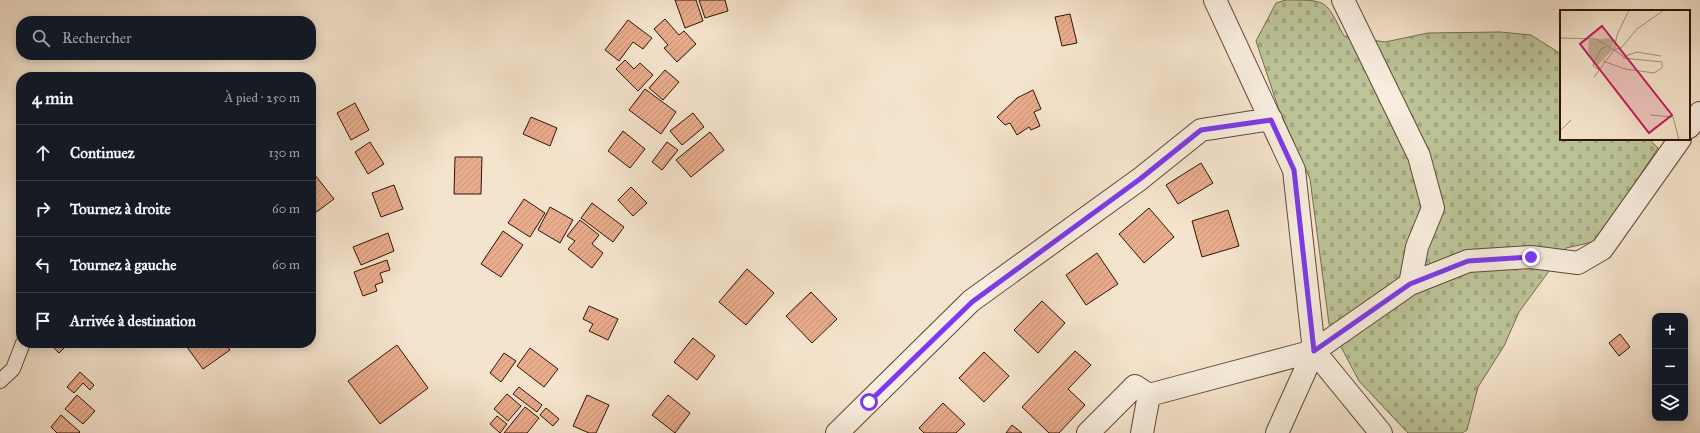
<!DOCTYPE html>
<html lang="fr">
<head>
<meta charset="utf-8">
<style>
	body { margin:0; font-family:"IM FELL Great Primer",serif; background:#242831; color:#f1f3f6 }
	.controls { position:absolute; right:12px; bottom:12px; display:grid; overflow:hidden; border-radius:8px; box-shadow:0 2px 10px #0003 }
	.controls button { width:36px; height:36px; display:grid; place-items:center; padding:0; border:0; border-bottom:1px solid #363941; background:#171b24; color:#f1f3f6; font:20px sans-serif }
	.stop { position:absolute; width:12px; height:12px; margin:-9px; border:3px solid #7c3aed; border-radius:50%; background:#fff }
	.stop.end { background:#7c3aed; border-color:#fff; box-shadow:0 1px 4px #0008 }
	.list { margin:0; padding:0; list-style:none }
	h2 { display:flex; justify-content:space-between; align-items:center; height:52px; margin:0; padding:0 16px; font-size:17px }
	h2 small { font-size:13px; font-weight:400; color:#9ea1a6 }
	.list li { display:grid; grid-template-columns:26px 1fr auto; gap:12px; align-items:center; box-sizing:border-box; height:56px; padding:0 16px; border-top:1px solid #363941 }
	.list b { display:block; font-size:15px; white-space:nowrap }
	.list em { font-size:13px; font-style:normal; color:#9ea1a6 }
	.icon { flex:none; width:22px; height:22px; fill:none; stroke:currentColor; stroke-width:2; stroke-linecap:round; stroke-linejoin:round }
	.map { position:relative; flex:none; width:1700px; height:433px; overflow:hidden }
	.search { position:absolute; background:#171b24; box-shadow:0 2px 10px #0003; left:16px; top:16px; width:300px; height:44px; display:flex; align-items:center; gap:10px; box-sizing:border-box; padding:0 14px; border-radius:16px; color:#9ea1a6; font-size:15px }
	.panel { position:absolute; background:#171b24; box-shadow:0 2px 10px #0003; left:16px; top:72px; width:300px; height:276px; border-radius:16px }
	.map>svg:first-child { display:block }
	.cemetery { fill:url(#cemetery-stones); stroke:#766c4e }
	.building { fill:url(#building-hatch); stroke:#301304 }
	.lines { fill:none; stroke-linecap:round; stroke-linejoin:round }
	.lane-casing { stroke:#614736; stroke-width:16 }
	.street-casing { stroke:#614736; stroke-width:24 }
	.lane { stroke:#f8edde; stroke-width:14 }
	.street { stroke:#f8edde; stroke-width:22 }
	.route { stroke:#7c3aed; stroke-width:5 }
	.inset-road { fill:none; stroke:#a6907d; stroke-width:1 }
	.view { fill:#c2185b; fill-opacity:0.15; stroke:#c2185b; stroke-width:2 }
	.inset-edge { fill:none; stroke:#301304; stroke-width:2 }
</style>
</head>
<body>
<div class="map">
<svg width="1700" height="433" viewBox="0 0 1700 433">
	<defs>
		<pattern id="cemetery-stones" width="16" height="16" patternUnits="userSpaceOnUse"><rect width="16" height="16" fill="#bcc498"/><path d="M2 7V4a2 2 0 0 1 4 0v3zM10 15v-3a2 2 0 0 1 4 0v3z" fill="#a2a881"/></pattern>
		<pattern id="building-hatch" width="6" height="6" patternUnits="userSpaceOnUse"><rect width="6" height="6" fill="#e9ac8d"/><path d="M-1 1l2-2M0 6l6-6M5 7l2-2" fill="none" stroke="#c89378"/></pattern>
	</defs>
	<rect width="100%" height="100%" fill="#f5e4cd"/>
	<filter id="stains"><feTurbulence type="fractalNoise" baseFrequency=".005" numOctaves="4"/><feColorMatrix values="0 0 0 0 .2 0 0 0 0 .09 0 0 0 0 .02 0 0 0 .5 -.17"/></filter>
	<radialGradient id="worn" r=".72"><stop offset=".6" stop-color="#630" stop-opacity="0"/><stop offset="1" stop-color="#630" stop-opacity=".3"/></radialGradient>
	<path class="cemetery" d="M1286,0c43,0 39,0 58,36l41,6 43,-9 72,-1 31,3 30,19v85h88l9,9 -61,93 -31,7 -47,64 -15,34 -26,41 -11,43 -5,3h-54l-49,-52 -30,-57 -19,-145 -32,-72 -22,-66 20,-38z"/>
	<path class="building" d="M675,0h21l7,21 -18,7z
		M699,0h26l3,11 -23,7z
		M1070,14l7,29 -15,3 -7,-29z
		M665,19l14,16 5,-4 12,13 -19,18 -13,-14 4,-3 -14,-16z
		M628,20l24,18 -9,11 -10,-7 -14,19 -14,-11z
		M625,60l9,9 6,-6 13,12 -15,16 -22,-22z
		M665,70l14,12 -16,18 -14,-12z
		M645,89l31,23 -15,22 -32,-24z
		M1033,90l8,19 -7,3 6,14 -9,4 -2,-3 -12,8 -7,-12 -5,2 -8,-8 20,-19z
		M355,103l14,27 -18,10 -14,-27z
		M693,113l11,14 -22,18 -12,-14z
		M531,117l26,11 -7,18 -27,-12z
		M623,131l22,18 -15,19 -22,-17z
		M710,132l14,18 -33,27 -15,-17z
		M370,142l14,22 -16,10 -13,-22z
		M667,142l11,8 -16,20 -10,-8z
		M455,157h27l-1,37h-27z
		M1201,163l12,20 -35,21 -12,-19z
		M311,170l23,29 -23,17z
		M394,185l9,24 -22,8 -9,-24z
		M631,187l16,16 -14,13 -15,-16z
		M524,199l21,14 -15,24 -22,-14z
		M592,203l32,24 -11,15 -32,-24z
		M550,207l23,13 -13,23 -22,-13z
		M1149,208l25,29 -30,26 -25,-29z
		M1228,210l11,36 -37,11 -10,-36z
		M580,220l19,15 -7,9 11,9 -11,15 -24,-19 7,-8 -8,-5z
		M503,231l20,14 -22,32 -20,-13z
		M388,233l6,18 -33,14 -8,-18z
		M1097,253l21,31 -32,21 -20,-30z
		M387,260l3,10 -10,3 3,9 -8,3 2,6 -14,5 -9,-24z
		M747,269l27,24 -28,32 -27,-23z
		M811,292l26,27 -25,24 -26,-27z
		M1042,301l23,22 -27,30 -24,-23z
		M589,306l29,13 -10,21 -19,-9 4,-7 -10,-5z
		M1620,334l10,13 -11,9 -10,-13z
		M693,338l22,18 -18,24 -23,-18z
		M49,343h20l-10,10z
		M184,343h41l5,7 -27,19z
		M397,345l31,43 -48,36 -32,-43z
		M530,348l28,21 -14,18 -27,-21z
		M1075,351l16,14 -23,24 17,16 -26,28h-10l-27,-26z
		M984,352l25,24 -25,26 -25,-24z
		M504,353l12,8 -15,21 -11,-9z
		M80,372l14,13 -4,5 -7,-7 -9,10 -7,-6z
		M519,387l23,18 -5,7 -24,-18z
		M507,394l14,12 -13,15 -14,-12z
		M77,395l18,16 -12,13 -18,-15z
		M587,395l22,10 -13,28h-7l-16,-7z
		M668,395l22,18 -15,20 -23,-18z
		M943,403l22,21 -9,9h-32l-5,-5z
		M525,407l14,11 -12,15h-23z
		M546,408l13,11 -6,7 -13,-11z
		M61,415l19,17 -1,1h-22l-6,-6z
		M497,416l10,8 -7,9 -10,-9z
		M1012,425l10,8h-16z"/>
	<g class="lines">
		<g class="lane-casing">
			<path id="lane" d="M0,381l13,-12 10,-26"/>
		</g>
		<g class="street-casing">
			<path id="street" d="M1215,0l79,170 20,181 -37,82
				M1343,0l76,156 14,52 -16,39 -7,37
				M1689,127l11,-14
				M1314,351l67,82
				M1149,395l165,-44 96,-67 58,-23 63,-4 47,6 24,-14 78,-110
				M837,433l134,-132 169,-122 61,-49 70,-11
				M1088,433l47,-47 14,9 -7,38"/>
		</g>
		<use href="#lane" class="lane"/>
		<use href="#street" class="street"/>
	</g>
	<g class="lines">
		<path class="route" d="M869,402l103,-100 168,-123 61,-49 70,-10 23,50 20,181 96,-67 58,-23 63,-4"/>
	</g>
	<g transform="translate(1560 10)">
		<rect width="130" height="130" fill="#f5e4cd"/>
		<path d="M52,28l2,2 -2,10 -15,16 -9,-15 1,-11z" fill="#bcc498"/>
		<path class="inset-road" d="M0,28l37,1 26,17M54,40l3,-15 12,-25M63,47l14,-5 24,4M43,51l22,8 29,4 8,-5v-6l-39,-4M39,60l-6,-4 1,-3 7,-14 5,-2M34,67l20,-27 8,-3 15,-18 27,-19M90,105l23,2 6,23M0,121l11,-11"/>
		<path class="view" d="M42,16l70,89 -23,18 -69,-89z"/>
		<rect width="130" height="130" class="inset-edge"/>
	</g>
	<rect width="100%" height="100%" filter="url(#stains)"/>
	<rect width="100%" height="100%" fill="url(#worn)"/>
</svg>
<div class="controls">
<button>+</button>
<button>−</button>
<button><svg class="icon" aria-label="layers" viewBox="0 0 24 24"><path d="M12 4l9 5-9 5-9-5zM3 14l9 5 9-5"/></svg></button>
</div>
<div class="stop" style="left:869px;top:402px"></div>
<div class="stop end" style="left:1531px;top:257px"></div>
<div class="search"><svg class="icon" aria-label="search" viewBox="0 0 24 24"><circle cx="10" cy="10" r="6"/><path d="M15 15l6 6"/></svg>Rechercher</div>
<section class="panel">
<h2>4 min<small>À pied · 250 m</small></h2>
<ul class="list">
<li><svg class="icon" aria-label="ahead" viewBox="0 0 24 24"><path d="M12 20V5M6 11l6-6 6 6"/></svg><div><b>Continuez</b></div><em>130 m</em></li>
<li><svg class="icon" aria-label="right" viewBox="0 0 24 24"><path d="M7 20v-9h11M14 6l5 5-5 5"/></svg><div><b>Tournez à droite</b></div><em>60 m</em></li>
<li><svg class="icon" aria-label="left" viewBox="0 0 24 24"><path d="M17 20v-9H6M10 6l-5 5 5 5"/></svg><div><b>Tournez à gauche</b></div><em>60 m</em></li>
<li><svg class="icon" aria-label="arrive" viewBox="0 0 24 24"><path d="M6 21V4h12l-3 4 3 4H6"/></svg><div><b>Arrivée à destination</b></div></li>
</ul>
</section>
</div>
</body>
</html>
